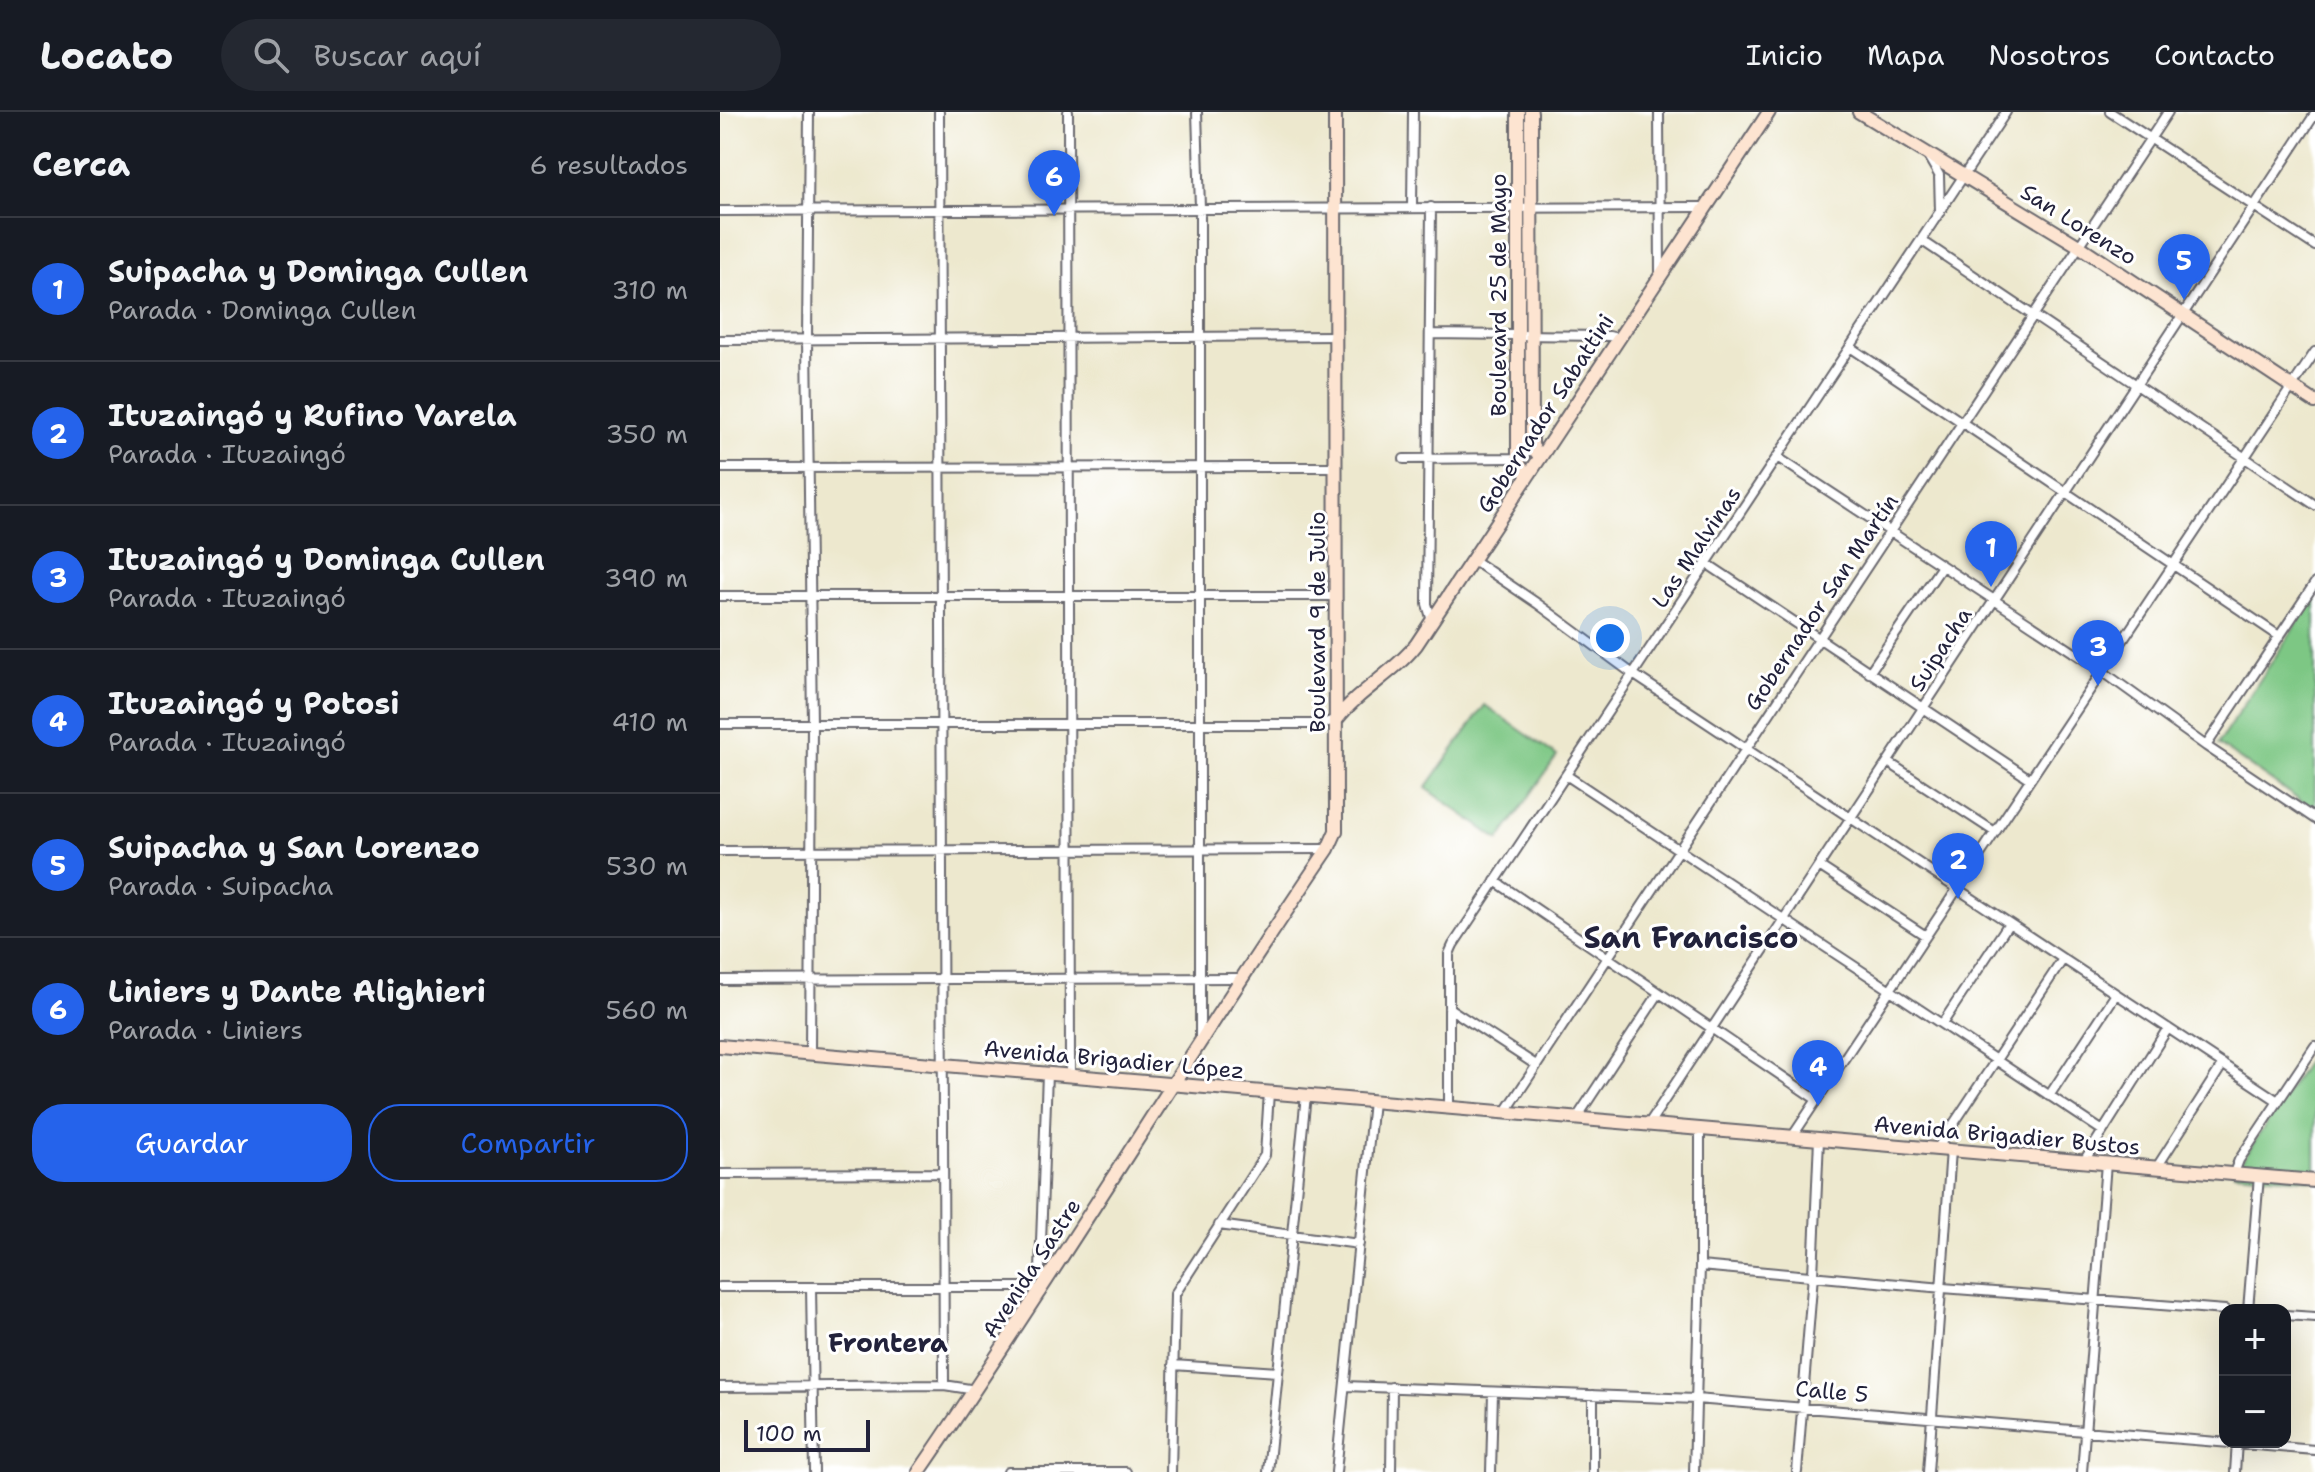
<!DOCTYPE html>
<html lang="es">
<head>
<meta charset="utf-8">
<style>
	body { margin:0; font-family:"Shantell Sans",sans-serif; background:#242831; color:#f1f3f6 }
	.controls { position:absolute; right:24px; bottom:24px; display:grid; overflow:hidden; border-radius:16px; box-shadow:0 8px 32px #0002 }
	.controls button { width:72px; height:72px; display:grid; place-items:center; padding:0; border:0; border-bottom:2px solid #363941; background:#171b24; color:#f1f3f6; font:40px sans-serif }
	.scale { position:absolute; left:24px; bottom:20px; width:126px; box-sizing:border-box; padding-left:8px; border:4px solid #22223b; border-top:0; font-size:22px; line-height:28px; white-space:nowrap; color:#22223b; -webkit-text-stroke:6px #fff; paint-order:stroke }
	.you { position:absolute; left:890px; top:526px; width:28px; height:28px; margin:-20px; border:6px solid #fff; border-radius:50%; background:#1a73e8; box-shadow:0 0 0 12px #1a73e833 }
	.badge { display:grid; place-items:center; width:52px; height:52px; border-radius:50%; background:#2563eb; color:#fff; font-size:26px; font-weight:700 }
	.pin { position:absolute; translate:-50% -66px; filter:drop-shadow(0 2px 4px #0008) }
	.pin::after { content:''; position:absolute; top:42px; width:28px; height:24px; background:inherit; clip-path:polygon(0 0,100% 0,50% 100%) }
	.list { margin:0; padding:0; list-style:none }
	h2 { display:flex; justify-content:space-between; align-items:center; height:104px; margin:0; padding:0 32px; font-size:34px }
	h2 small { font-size:26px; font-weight:400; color:#9ea1a6 }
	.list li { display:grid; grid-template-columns:52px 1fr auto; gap:24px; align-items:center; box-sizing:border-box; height:144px; padding:0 32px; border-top:2px solid #363941 }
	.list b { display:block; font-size:30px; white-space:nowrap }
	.list p { margin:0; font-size:26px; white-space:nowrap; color:#9ea1a6 }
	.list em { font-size:26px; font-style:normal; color:#9ea1a6 }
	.actions { display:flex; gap:16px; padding:24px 32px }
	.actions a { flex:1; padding:18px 0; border:2px solid #2563eb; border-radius:32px; text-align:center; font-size:28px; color:#2563eb }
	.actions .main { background:#2563eb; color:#fff }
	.icon { flex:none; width:44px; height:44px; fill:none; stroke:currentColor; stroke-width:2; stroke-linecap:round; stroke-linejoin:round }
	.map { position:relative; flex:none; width:1595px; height:1360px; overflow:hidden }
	header { display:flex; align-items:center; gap:48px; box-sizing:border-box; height:112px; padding:0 40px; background:#171b24; border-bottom:2px solid #363941 }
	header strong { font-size:38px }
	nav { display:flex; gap:44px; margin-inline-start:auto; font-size:28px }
	.search { width:560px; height:72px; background:#242831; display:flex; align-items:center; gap:20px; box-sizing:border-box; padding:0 28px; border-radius:44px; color:#9ea1a6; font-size:30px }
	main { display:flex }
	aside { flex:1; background:#171b24 }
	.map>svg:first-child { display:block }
	.green { fill:#7dc784; stroke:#507460; stroke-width:2 }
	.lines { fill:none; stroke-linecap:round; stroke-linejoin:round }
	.street-casing { stroke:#69676e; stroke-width:12 }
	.secondary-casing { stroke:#69676e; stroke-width:16 }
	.street { stroke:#fff; stroke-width:8 }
	.secondary { stroke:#fde4d1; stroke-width:12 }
	.labels { text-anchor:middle; stroke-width:6; stroke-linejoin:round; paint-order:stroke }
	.street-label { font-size:22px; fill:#22223b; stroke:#fff }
	.quarter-label { font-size:26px; font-weight:bold; fill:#22223b; stroke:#fff }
	.district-label { font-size:30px; font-weight:bold; fill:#22223b; stroke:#fff }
</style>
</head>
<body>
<header>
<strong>Locato</strong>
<div class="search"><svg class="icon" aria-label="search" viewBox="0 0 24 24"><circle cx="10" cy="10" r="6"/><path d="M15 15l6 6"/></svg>Buscar aquí</div>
<nav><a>Inicio</a><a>Mapa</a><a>Nosotros</a><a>Contacto</a></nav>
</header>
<main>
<aside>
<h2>Cerca<small>6 resultados</small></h2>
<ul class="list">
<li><span class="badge">1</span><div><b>Suipacha y Dominga Cullen</b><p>Parada · Dominga Cullen</p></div><em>310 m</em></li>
<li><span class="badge">2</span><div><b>Ituzaingó y Rufino Varela</b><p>Parada · Ituzaingó</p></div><em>350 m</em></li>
<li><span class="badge">3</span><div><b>Ituzaingó y Dominga Cullen</b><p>Parada · Ituzaingó</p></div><em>390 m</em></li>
<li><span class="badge">4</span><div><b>Ituzaingó y Potosi</b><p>Parada · Ituzaingó</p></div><em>410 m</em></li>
<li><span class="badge">5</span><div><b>Suipacha y San Lorenzo</b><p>Parada · Suipacha</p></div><em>530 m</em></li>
<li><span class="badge">6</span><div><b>Liniers y Dante Alighieri</b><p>Parada · Liniers</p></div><em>560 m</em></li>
</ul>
<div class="actions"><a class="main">Guardar</a><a>Compartir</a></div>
</aside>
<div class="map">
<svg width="1595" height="1360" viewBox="0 0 1595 1360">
	<rect width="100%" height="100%" fill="#fff"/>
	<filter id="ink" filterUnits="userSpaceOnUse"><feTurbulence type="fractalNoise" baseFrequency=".0125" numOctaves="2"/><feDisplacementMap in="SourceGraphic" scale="16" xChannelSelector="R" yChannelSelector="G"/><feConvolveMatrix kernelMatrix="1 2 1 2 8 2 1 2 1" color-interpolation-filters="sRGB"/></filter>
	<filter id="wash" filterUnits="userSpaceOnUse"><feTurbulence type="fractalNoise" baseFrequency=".006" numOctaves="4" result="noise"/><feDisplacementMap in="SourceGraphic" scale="32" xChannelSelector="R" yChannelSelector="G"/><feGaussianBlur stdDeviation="1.8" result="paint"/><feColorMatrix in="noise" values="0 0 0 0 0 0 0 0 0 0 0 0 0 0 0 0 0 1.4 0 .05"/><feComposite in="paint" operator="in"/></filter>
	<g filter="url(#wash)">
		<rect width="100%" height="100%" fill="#ede8ce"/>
		<path class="green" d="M1595,484v215l-97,-67z
			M765,593l72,51 -58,84 -73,-52z
			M1595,937v131l-81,-7z"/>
	</g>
	<g filter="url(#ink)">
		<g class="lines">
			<g class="street-casing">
				<path id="street" d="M89,0l-2,228 5,384 -2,329
					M219,0l5,1273
					M348,0l2,963
					M477,0l3,96v831
					M939,0l1,162
					M1390,0l205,134
					M1208,44l11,19 1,37
					M692,95l1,-95
					M711,95l-4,397 5,17
					M0,99l985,-4
					M1201,128l394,265
					M710,222l179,2 8,2
					M0,228l617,-4
					M1130,235l429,289
					M1057,345l325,214 104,75 109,73
					M684,347l114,-1 15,-9
					M0,356l617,-1
					M753,448l65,44 95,70 645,427
					M986,451l324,216
					M0,484h616
					M1149,561l73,-107
					M0,612h602l15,-5
					M1486,634l109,-163
					M1168,650l107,70
					M846,663l537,356
					M0,739l608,-2
					M1099,754l107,70
					M775,769l322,219
					M0,868l519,-2
					M729,896l87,57
					M1222,912l67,-101
					M327,961l-7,197 2,6 6,5
					M1329,984l67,-102
					M729,996v-154l4,-9 553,-833
					M785,1001l663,-1001
					M856,1007l83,-126
					M928,1013l667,-1011
					M1072,1025l523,-785
					M1217,1037l126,-190
					M1364,1049l84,-133
					M1437,1055l66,-103
					M1514,1061l5,-13 76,-114
					M0,1062l223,-1
					M499,1113l140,19
					M980,1154l243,22 282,22
					M0,1175h309l12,5
					M91,1175l3,185
					M1528,1198l11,-134
					M1565,1203l30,2
					M453,1253l105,7
					M625,1274l351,13 619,51
					M0,1275l224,-2 32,5
					M288,1360h118
					M451,1360l4,-178 90,-139 4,-63
					M548,1360l38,-377
					M616,1360l37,-371
					M671,1360l1,-85
					M771,1360l2,-80
					M873,1360v-77
					M974,1360l6,-206v-137
					M1077,1360l16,-197 6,-136
					M1208,1360l23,-322
					M1362,1360l24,-309
					M1515,1360l2,-30"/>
			</g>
			<g class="secondary-casing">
				<path id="secondary" d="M798,0v346l2,8 8,9
					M811,0l1,334 8,11
					M1139,0l220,134 236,156
					M617,607c22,-29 56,-45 79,-74l353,-533
					M0,934l1595,135
					M199,1360c141,-205 269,-418 409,-623l8,-18 -1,-719"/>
			</g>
			<use href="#street" class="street"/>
			<use href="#secondary" class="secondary"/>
		</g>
	</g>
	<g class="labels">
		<g class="street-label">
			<text transform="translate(1359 112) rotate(32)" y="8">San Lorenzo</text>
			<text transform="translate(778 183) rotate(-90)" y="8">Boulevard 25 de Mayo</text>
			<text transform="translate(825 301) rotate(-57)" y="8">Gobernador Sabattini</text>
			<text transform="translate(976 435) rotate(-56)" y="8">Las Malvinas</text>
			<text transform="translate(1101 490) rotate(-56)" y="8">Gobernador San Martín</text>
			<text transform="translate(597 510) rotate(-90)" y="8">Boulevard 9 de Julio</text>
			<text transform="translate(1220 537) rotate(-57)" y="8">Suipacha</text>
			<text transform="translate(394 947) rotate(5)" y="8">Avenida Brigadier López</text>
			<text transform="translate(1287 1023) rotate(5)" y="8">Avenida Brigadier Bustos</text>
			<text transform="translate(311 1156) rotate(-57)" y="8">Avenida Sastre</text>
			<text transform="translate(1112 1279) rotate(5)" y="8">Calle 5</text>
		</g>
		<g class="quarter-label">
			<text x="168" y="1240">Frontera</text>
		</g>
		<g class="district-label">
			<text x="971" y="836">San Francisco</text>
		</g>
	</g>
</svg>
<div class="controls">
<button>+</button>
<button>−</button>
</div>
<div class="scale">100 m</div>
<div class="you"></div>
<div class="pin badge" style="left:1271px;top:475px">1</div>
<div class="pin badge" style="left:1238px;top:787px">2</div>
<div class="pin badge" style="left:1378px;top:574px">3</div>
<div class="pin badge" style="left:1098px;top:994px">4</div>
<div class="pin badge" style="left:1464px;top:188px">5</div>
<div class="pin badge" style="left:334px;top:104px">6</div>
</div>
</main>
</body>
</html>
